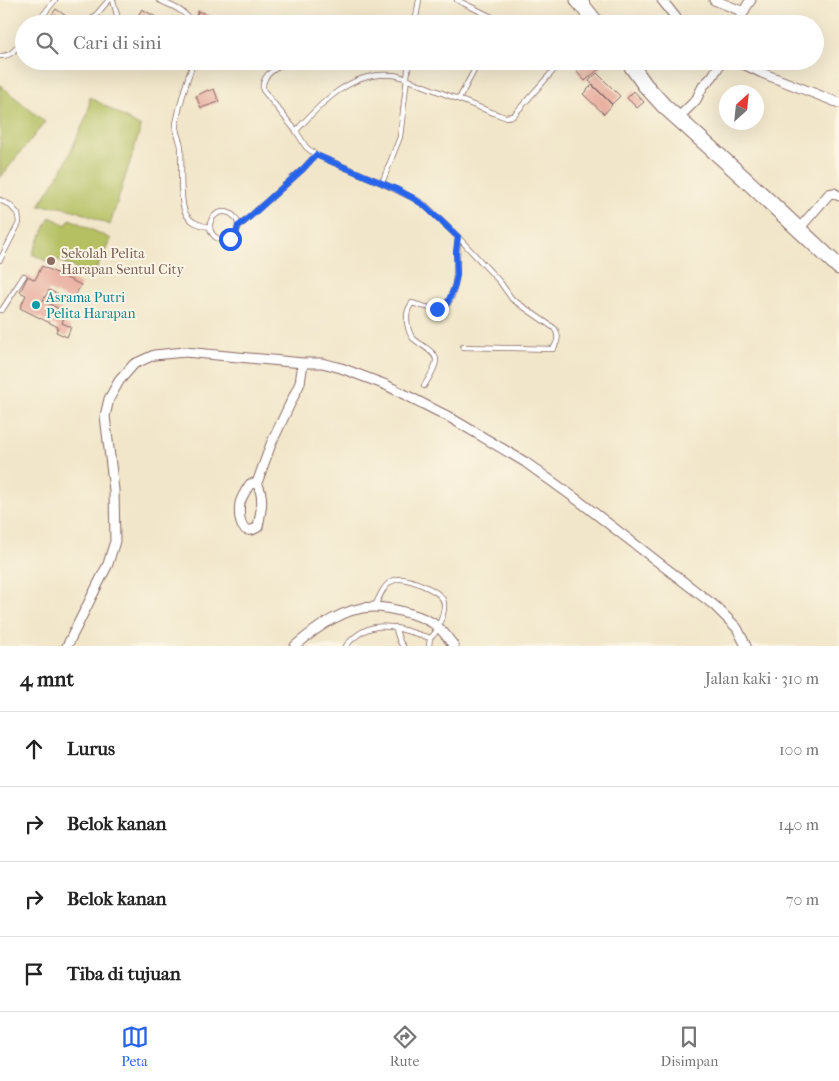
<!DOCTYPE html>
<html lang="id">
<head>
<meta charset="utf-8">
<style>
	body { margin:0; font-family:"IM FELL French Canon",serif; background:#f2f2f2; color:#222 }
	.compass { position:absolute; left:719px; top:85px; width:45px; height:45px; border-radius:50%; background:#fff; box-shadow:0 5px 20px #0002; rotate:27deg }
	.stop { position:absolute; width:15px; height:15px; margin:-11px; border:4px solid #2563eb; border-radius:50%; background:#fff }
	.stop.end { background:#2563eb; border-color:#fff; box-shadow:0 1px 5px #0008 }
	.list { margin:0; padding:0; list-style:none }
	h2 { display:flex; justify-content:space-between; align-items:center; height:65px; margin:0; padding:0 20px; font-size:21px }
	h2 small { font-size:16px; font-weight:400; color:#767676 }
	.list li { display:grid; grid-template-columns:32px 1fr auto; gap:15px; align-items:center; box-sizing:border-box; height:75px; padding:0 20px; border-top:1px solid #e0e0e0 }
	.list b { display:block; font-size:19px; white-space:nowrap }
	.list em { font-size:16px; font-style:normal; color:#767676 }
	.icon { flex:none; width:28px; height:28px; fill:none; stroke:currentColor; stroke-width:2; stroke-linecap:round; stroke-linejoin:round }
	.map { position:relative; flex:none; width:839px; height:646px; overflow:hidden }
	.search { position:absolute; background:#fff; box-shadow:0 5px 20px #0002; left:15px; right:15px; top:15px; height:55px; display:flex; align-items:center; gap:12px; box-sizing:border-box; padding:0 18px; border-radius:28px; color:#767676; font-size:19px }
	.sheet { height:365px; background:#fff }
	nav { display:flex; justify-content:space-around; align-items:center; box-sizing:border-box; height:70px; border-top:1px solid #e0e0e0; background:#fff; font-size:14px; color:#767676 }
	nav a { display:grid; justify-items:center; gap:2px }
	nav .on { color:#2563eb }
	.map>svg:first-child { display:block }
	.green { fill:#b4c062; stroke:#7f7046 }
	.building { fill:#e8ad9f }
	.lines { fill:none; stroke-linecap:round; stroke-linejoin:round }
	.service-casing { stroke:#846562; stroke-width:6 }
	.minor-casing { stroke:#846562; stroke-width:11 }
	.primary-casing { stroke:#846562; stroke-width:17 }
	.service { stroke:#fff; stroke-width:4.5 }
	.minor { stroke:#fff; stroke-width:9 }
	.primary { stroke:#fff; stroke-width:15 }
	.route { stroke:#2563eb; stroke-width:6 }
	.education-dot { fill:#8d6e63; stroke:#fcf5e5; stroke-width:2 }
	.culture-dot { fill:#0f9aa8; stroke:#fcf5e5; stroke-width:2 }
	.labels { text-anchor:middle; stroke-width:4; stroke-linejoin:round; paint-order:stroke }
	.education-label { font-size:14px; fill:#785e54; stroke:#fcf5e5; text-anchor:start }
	.culture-label { font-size:14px; fill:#0d838f; stroke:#fcf5e5; text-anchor:start }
</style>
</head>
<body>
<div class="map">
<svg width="839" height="646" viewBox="0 0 839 646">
	<rect width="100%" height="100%" fill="#fcf5e5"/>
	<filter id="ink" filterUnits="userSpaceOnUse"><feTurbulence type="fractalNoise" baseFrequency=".02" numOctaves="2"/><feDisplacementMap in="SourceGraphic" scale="10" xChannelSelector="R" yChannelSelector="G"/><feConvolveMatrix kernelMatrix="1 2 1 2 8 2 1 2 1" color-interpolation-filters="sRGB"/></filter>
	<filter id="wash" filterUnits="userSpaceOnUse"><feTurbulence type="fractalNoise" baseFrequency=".0096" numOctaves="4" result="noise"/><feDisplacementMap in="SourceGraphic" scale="20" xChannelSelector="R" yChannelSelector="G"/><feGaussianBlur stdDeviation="1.12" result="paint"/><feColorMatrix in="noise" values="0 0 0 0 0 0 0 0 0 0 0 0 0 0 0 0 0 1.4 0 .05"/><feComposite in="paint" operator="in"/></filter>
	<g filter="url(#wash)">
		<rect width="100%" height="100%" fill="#f1e6c9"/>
		<path class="green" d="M0,85l45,37 -45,56z
			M90,97l51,30 -31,98 -33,-14 -17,-4 -21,-1 25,-40 24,-53z
			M50,217l16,8 4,-6 41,20 -19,38 -40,-20 -4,5 -16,-8z"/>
		<g id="blocks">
			<path class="building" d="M56,9l10,7 -5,8h-16z
				M142,9l26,15h-27l-6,-3z
				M198,11l12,5 -3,8h-14z
				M588,61h18l1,1 -22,19 -9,-10z
				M597,73l23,23 -8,8 -23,-23z
				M592,85l20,20 -8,9 -21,-20z
				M214,89l5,13 -18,6 -5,-12 12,-6 1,1z
				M634,91l10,11 -7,6 -10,-10z
				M42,266l39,19 -9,16 -23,-11 -6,10 23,13 -4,10 9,4 -4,10 -11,-5 2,-5 -38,-19 6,-13 -6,-3 8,-16 7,4z"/>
		</g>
	</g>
	<g filter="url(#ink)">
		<use href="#blocks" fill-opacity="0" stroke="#846562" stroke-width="1"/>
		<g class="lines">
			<g class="service-casing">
				<path id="service" d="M113,0l5,19 -1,5
					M159,0c13,6 26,10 34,24
					M457,0l43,21 17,3
					M415,23l4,-23
					M36,24l19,-24
					M88,24l21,-24
					M383,24l33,-2
					M0,56c12,1 17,-9 24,-18
					M194,61c-8,21 -14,42 -18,63 -1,8 4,15 5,23 1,17 -2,51 4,65 4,10 16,14 25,15
					M287,61c-11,8 -26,13 -24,29l33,41 10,16 10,8
					M409,61l-9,76 -18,46 31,15 12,7 33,32 42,45 12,17 42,29c6,7 4,14 -1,21l-90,-2
					M459,99l20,-38
					M296,131c24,-27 55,-60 95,-56 5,0 11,2 15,4l93,36 6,2 8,-1 40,-45 2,-6 -3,-4
					M0,200l10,5 8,9 1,9 -19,37
					M210 226a14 14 0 1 1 28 0a14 14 0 1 1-28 0Z
					M238,226l6,-4 59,-53 13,-14 66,28
					M0,310h2l22,-34
					M424,386c4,-7 11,-16 12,-25 1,-10 -19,-17 -24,-24 -4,-6 -5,-12 -5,-19 0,-7 1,-9 5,-15 7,2 24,8 30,5 18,-8 14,-54 16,-71
					M395,627l5,15 3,4
					M346,646c26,-31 51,-18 84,-8 5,-3 8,-10 10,-16 3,-7 6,-15 3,-22 -3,-9 -34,-22 -44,-21 -1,0 -7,2 -7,2 -9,5 -13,17 -17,25
					M429,646l1,-8"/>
			</g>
			<g class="minor-casing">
				<path id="minor" d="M662,0l19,24
					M714,0l30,12
					M737,24c5,-8 8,-17 14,-24
					M737,61l25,12 77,30
					M678,118l18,-18 7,-14 9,-9 10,-16
					M798,230l31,-36 5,-1 5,3
					M257,483c8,15 4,27 1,44 -2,1 -5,3 -7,3 -13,2 -12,-20 -11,-27 2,-7 6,-13 10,-19l7,-1 14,-39 29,-61 3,-20
					M67,646l41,-82 7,-23 -1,-51 -9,-74 4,-17 10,-18 15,-17 20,-9 31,-3 118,11h19l19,5 45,17 63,32 76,45 54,39 136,105 22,22 9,18
					M295,646c21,-18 49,-39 79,-39 11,0 23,3 34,6 11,3 23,7 31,15 6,5 10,12 15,18"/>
			</g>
			<g class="primary-casing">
				<path id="primary" d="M578,0l19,24
					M628,61l17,24 19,21 80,72 95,89"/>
			</g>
			<use href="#service" class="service"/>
			<use href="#minor" class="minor"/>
			<use href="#primary" class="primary"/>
		</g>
	</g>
	<g class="lines" filter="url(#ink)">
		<path class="route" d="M230,239l6,-5 2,-8 6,-4 59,-53 13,-14 80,34 17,9 12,8 33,31 -2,15 1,23 -3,13 -6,14 -4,6 -7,1"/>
	</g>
	<circle class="education-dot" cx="51" cy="261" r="5"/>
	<circle class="culture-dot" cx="36" cy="305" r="5"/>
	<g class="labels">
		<g class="education-label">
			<text x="61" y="258">Sekolah Pelita<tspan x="61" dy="16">Harapan Sentul City</tspan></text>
		</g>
		<g class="culture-label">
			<text x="46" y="302">Asrama Putri<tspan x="46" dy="16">Pelita Harapan</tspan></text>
		</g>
	</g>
</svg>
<svg class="compass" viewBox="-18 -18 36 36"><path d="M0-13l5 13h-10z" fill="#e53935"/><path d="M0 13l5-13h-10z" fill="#767676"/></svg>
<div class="stop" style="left:230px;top:239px"></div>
<div class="stop end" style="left:437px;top:309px"></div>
<div class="search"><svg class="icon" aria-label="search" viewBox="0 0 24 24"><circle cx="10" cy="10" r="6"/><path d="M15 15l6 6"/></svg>Cari di sini</div>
</div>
<section class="sheet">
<h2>4 mnt<small>Jalan kaki · 310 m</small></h2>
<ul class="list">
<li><svg class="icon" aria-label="ahead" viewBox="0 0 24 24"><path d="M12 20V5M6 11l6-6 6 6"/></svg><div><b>Lurus</b></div><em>100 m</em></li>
<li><svg class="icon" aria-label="right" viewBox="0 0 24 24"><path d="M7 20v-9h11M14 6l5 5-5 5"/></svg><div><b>Belok kanan</b></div><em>140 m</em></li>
<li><svg class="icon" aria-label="right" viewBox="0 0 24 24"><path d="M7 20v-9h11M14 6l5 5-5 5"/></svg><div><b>Belok kanan</b></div><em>70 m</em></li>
<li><svg class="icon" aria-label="arrive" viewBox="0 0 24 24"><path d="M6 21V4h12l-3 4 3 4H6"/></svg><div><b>Tiba di tujuan</b></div></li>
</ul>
</section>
<nav>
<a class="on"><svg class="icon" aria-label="map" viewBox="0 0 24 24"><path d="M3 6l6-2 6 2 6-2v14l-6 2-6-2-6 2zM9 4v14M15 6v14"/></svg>Peta</a>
<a><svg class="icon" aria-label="directions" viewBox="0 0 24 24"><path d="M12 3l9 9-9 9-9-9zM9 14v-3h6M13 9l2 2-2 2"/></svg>Rute</a>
<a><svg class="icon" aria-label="saved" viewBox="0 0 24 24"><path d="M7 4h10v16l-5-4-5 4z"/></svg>Disimpan</a>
</nav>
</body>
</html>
